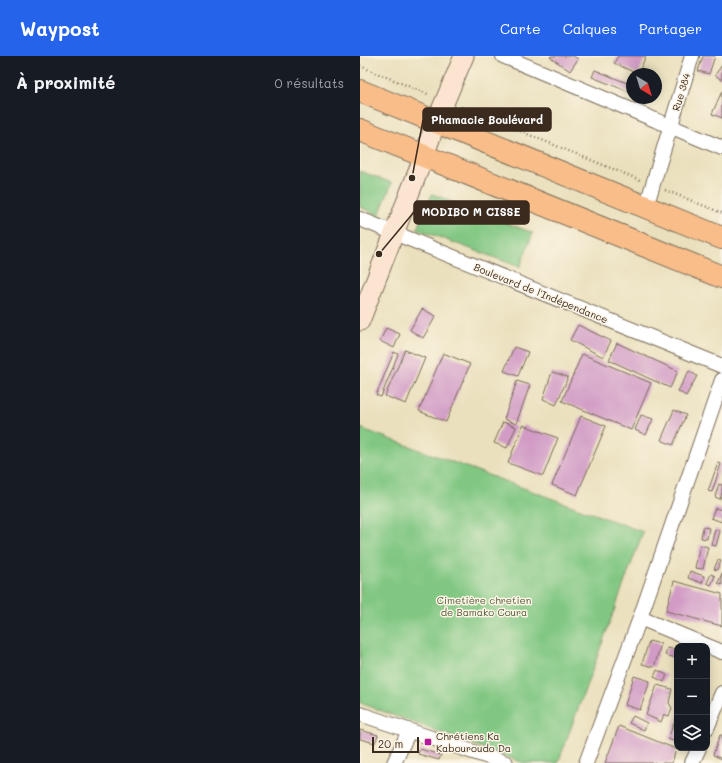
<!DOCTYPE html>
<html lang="fr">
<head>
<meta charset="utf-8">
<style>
	body { margin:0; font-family:Mali,sans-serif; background:#242831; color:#f1f3f6 }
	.controls { position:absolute; right:12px; bottom:12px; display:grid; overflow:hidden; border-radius:8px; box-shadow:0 2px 10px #0003 }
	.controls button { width:36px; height:36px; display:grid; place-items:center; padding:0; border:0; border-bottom:1px solid #363941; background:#171b24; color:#f1f3f6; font:20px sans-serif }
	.compass { position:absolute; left:266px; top:12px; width:36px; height:36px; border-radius:50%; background:#171b24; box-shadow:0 2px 10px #0003; rotate:142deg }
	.scale { position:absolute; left:12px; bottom:10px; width:47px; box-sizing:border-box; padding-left:4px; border:2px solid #3b2a1e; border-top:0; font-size:11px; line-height:14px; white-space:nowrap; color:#3b2a1e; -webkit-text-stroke:3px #fcf5e5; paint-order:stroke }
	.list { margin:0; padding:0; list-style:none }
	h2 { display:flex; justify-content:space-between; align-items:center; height:52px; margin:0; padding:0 16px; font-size:17px }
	h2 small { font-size:13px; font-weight:400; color:#9ea1a6 }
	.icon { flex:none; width:22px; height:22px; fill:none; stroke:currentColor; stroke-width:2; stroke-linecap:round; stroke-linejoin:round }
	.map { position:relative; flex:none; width:362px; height:707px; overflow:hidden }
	header { display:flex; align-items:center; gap:24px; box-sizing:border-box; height:56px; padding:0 20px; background:#2563eb; color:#fff }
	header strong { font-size:19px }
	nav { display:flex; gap:22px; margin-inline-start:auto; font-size:14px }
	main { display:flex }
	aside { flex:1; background:#171b24 }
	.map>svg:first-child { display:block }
	.green { fill:#81c782; stroke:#5e7850 }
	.building { fill:#d19bc6 }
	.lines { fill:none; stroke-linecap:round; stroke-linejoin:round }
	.street-casing { stroke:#786a56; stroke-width:16 }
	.secondary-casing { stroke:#786a56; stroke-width:21 }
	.highway-casing { stroke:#786a56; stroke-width:24 }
	.path { stroke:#786a56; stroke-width:2.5; stroke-dasharray:1 3; stroke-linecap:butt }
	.street { stroke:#fff; stroke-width:14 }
	.secondary { stroke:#fce5d0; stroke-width:19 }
	.highway { stroke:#f8bd89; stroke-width:22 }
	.poi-dot { fill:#b5179e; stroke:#fcf5e5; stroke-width:1.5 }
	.labels { text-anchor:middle; stroke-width:3; stroke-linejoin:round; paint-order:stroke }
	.street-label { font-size:10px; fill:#3b2a1e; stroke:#fcf5e5 }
	.park-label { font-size:10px; fill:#50593c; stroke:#fcf5e5 }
	.poi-label { font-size:10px; fill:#3b2a1e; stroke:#fcf5e5; text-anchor:start }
	.leader { fill:none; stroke:#3b2a1e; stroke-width:1.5 }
	.callout-dot { fill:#3b2a1e; stroke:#fcf5e5; stroke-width:1.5 }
	.callout { fill:#3b2a1e; stroke:#3b2a1e; stroke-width:1.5 }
	.callout-label { font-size:11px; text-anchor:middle; font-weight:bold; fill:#fff }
</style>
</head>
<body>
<header>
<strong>Waypost</strong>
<nav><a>Carte</a><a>Calques</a><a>Partager</a></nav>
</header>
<main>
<aside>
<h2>À proximité<small>0 résultats</small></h2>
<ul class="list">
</ul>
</aside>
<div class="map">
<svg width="362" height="707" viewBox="0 0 362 707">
	<rect width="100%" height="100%" fill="#fcf5e5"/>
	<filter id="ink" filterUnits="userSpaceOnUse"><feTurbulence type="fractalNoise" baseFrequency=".025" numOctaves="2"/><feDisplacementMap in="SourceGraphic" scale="8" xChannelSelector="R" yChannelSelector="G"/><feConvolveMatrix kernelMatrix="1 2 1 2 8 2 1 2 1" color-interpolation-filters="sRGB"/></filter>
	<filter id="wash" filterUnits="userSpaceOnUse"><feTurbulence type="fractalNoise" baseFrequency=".012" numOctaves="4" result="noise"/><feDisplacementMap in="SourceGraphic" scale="16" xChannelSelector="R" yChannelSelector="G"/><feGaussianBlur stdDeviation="0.9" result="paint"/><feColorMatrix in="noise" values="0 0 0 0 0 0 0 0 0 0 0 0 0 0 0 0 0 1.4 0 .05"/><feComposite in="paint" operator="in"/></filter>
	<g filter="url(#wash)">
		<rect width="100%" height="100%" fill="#eae0bd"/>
		<path class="green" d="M0,115l32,12 -13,32 -19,-8z
			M72,138l101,39 -13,34 -103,-38z
			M0,372l283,104 -85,231h-34l-164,-60z"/>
		<g id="blocks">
			<path class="building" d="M191,0h22l5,3 -8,12 -20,-14z
				M258,0h28l-8,18 -24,-11z
				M343,0h12l-6,18 -11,-3z
				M362,9v15l-7,-5z
				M235,14l37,15v8l-40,-16z
				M362,35v27l-10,-4z
				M62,253l14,7 -13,22 -13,-8z
				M218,269l33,16 -8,16 -33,-17z
				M26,272l14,6 -6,14 -14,-7z
				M257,287l61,28 -8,17 -61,-28z
				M154,291l14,5 -10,24 -14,-5z
				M45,294l20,8 -19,46 -21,-8z
				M34,296l4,2 -17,43 -5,-2z
				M83,297l27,11 -24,58 -27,-11z
				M222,298l69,29 -20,47 -69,-29z
				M329,315l8,5 -11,20 -8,-5z
				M192,316l16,5 -12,28 -13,-6z
				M157,325l13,4 -14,39 -12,-5z
				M314,354l12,5 -13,30 -12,-5z
				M281,359l12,4 -7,16 -11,-5z
				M221,360l25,10 -29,69 -25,-10z
				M143,366l13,5 -9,21 -13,-5z
				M163,369l35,13 -15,38 -35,-13z
				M358,407l3,1 -9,28 -4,-1z
				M359,428l3,1v7l-2,7 -5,-2z
				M355,452l7,2v12l-11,-4z
				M343,471l6,1 -2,11 -6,-1z
				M355,473l5,2 -4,15 -5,-1z
				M340,489l8,2 -5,22 -8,-1z
				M358,504l3,1 -4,9 -3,-1z
				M330,515l14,5 -2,7 -14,-5z
				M362,517v12l-4,-2z
				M351,518l4,2 -4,9 -4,-2z
				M314,525l48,13v32l-56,-15z
				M289,585l12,3 -7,23 -12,-3z
				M307,592l10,2 -1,8 -11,-3z
				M297,614l10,5 -3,7 -10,-5z
				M274,620l16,5 -10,29 -15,-5z
				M297,629l15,4 -3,14 3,5 -3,8 -5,-2 -3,8 -15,-7z
				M317,659v26l-1,1 -8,-3z
				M273,660l14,7 -3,7 -15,-7z
				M259,670l57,23 -4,14h-67z
				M0,674l18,5 -3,8 -15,-4z
				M360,679h2v24l-9,-4z
				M60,693l21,6 -2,5 -21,-6z"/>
		</g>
	</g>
	<g filter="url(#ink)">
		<use href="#blocks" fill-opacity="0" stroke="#786a56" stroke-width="1"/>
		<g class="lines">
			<g class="street-casing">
				<path id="street" d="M143,0l219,92
					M286,151l46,-151
					M0,163l362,147
					M280,562l82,34
					M0,658l146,49
					M347,672l15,-35
					M34,707l15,-32
					M226,707l54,-145 82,-238
					M332,707l7,-15"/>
			</g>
			<g class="secondary-casing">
				<path id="secondary" d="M0,265l64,-165 12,-34 28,-66"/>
			</g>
			<g class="highway-casing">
				<path id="highway" d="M0,35l362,147
					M0,74l362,147"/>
			</g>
			<path class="path" d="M0,10l70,29
				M101,51l179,73
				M305,134l57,23"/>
			<use href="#street" class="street"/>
			<use href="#secondary" class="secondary"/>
			<use href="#highway" class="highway"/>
		</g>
	</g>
	<rect class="poi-dot" x="64" y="682" width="8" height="8" rx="2"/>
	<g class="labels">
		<g class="street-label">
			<text transform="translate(321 36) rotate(-73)" y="4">Rue 384</text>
			<text transform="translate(181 237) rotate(22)" y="4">Boulevard de l'Indépendance</text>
		</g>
		<g class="park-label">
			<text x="124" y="548">Cimetière chretien<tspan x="124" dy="12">de Bamako Coura</tspan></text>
		</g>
		<g class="poi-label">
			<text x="76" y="684">Chrétiens Ka<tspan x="76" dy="12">Kabouroudo Da</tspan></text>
		</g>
	</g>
	<path class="leader" d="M52 122L63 64M19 198L54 156"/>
	<g class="callout-dot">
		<circle cx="52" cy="122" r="4"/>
		<circle cx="19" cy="198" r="4"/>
	</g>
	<g class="callout">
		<rect x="63" y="52" width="128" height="23" rx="4"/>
		<rect x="54" y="145" width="115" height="23" rx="4"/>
	</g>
	<g class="callout-label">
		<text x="127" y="68">Phamacie Boulévard</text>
		<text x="111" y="160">MODIBO M CISSE</text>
	</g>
</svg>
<div class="controls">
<button>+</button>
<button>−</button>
<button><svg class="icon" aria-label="layers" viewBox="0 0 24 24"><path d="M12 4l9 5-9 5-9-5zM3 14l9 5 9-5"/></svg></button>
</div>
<svg class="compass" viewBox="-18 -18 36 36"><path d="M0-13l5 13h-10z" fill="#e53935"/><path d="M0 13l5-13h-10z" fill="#9ea1a6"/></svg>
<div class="scale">20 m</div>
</div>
</main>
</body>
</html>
